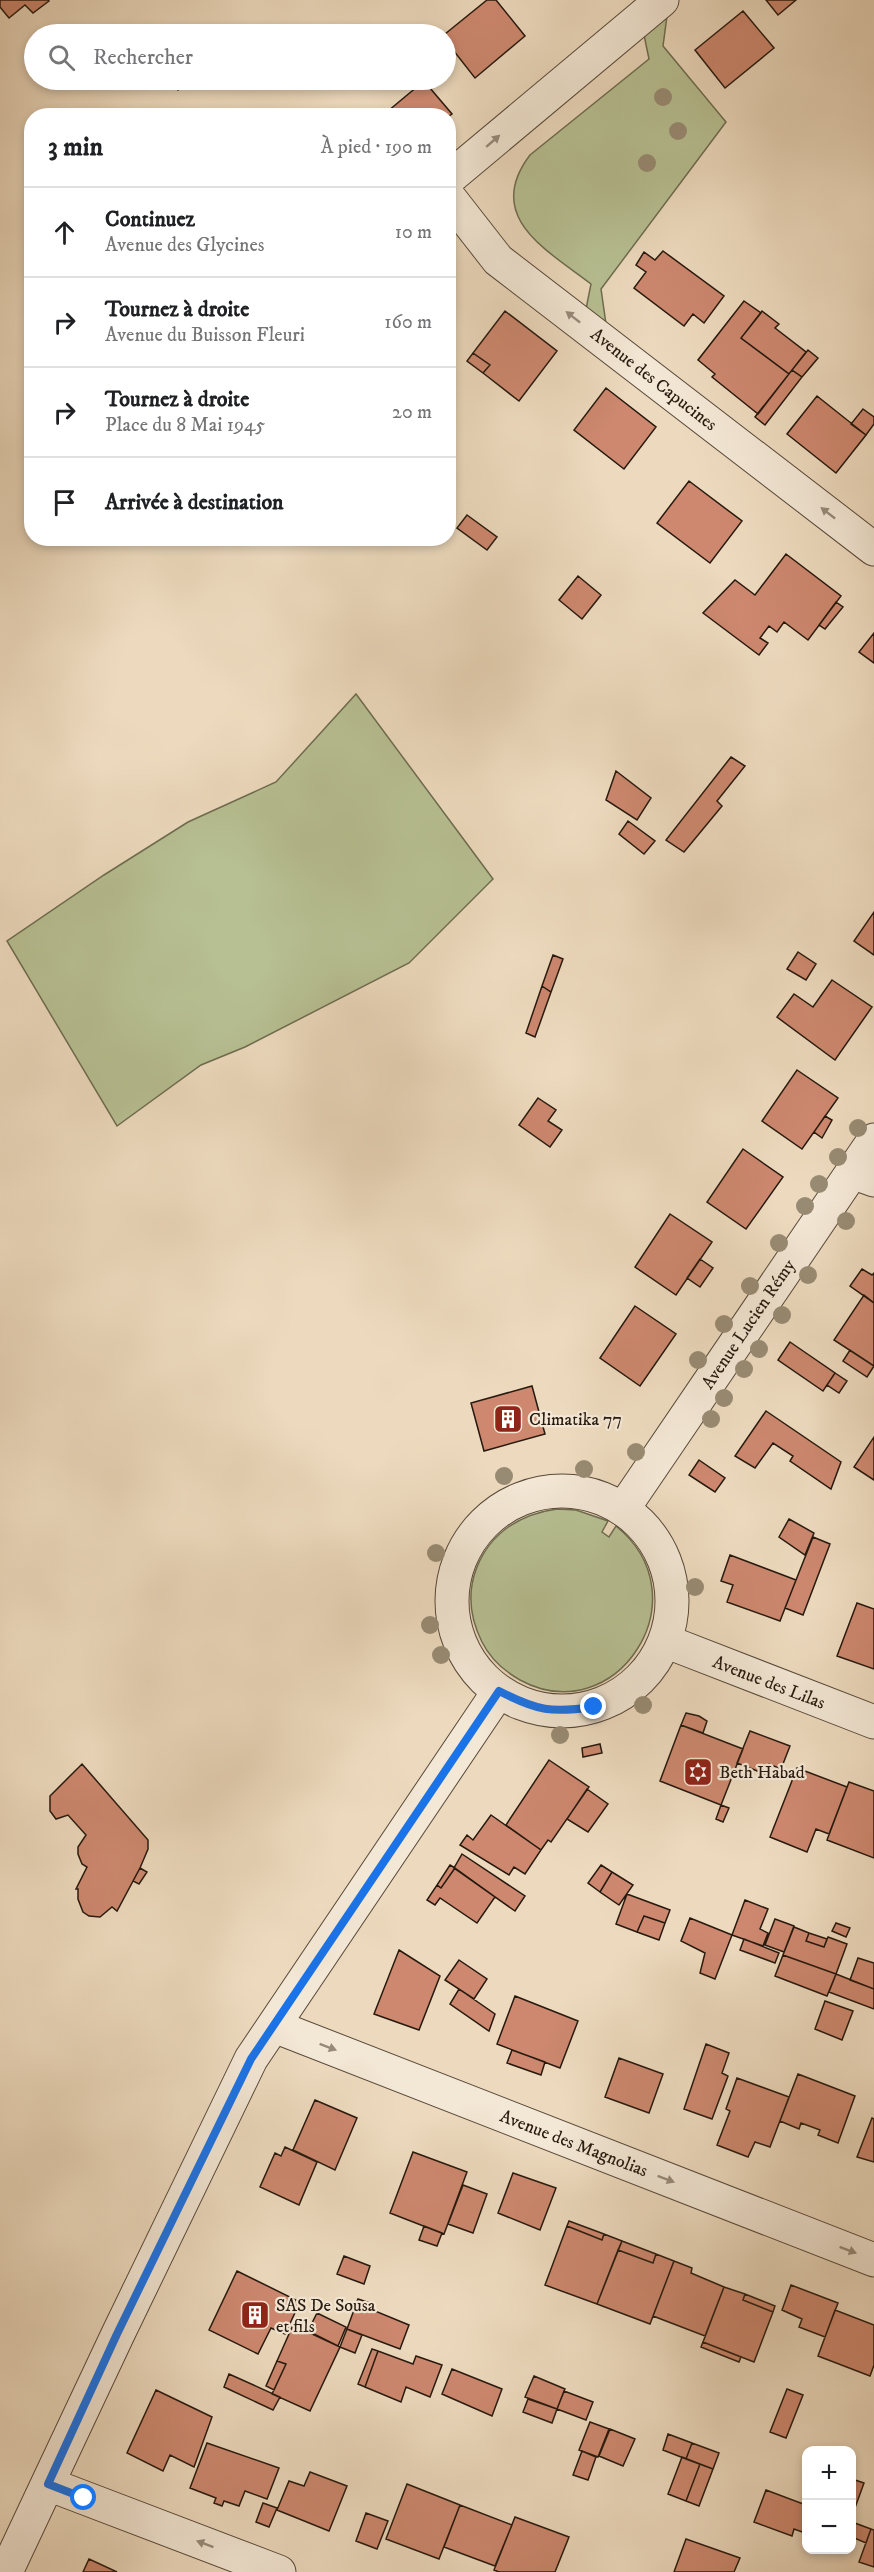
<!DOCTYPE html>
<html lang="fr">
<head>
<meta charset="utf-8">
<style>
	body { margin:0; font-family:"IM FELL DW Pica",serif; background:#f6f6f6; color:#202124 }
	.controls { position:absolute; right:18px; bottom:18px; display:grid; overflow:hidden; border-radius:12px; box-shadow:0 3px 9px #0003 }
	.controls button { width:54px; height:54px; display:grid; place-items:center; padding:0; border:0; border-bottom:2px solid #e0e0e0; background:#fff; color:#202124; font:30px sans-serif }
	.stop { position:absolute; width:18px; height:18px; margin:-14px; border:4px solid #1a73e8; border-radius:50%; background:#fff }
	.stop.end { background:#1a73e8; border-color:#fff; box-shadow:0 2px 6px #0008 }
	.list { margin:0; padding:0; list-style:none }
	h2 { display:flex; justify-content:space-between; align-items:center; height:78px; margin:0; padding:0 24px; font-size:26px }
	h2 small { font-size:20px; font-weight:400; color:#757577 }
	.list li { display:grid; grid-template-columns:39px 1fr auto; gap:18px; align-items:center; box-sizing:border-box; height:90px; padding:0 24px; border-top:2px solid #e0e0e0 }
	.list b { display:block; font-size:22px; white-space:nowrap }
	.list p { margin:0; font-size:20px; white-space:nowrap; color:#757577 }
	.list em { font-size:20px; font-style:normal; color:#757577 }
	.icon { flex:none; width:33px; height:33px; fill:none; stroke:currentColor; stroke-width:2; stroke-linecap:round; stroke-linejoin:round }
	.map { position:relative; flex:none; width:874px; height:2572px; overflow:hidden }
	.search { position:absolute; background:#fff; box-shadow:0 3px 9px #0003; left:24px; top:24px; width:432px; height:66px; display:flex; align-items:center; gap:15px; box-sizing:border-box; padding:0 21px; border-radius:33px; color:#757577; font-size:22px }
	.panel { position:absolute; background:#fff; box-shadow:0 3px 9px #0003; left:24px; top:108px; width:432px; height:438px; border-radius:24px }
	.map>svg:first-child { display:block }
	.green { fill:#b7c093; stroke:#6e6c50; stroke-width:1.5 }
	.building { fill:#cd886f; stroke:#26190e; stroke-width:1.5 }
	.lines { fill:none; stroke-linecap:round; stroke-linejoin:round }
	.minor-casing { stroke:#58493a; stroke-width:35 }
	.tertiary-casing { stroke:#58493a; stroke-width:35 }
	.minor { stroke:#f3e7d5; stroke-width:33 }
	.tertiary { stroke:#f3e7d5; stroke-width:33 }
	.tree { fill:#988b73 }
	.oneway { fill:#978a7b }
	.route { stroke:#1a73e8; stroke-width:8 }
	.labels { text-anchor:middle; stroke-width:4.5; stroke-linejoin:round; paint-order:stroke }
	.street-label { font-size:18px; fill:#26190e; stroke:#f3e7d5 }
	.poi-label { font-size:18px; fill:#26190e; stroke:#f3e7d5; text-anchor:start }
</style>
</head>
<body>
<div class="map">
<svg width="874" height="2572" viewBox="0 0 874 2572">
	<rect width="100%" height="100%" fill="#eddabe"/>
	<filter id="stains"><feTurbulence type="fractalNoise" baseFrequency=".00333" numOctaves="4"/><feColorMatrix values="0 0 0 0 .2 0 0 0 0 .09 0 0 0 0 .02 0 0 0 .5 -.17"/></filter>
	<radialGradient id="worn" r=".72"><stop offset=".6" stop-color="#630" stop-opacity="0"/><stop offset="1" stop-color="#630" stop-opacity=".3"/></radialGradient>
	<path class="green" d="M667,16l-4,30 63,76 -125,167 5,35 -20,-15 5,-25c-44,-34 -108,-67 -61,-129l119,-96 -5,-24z
		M356,694l137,185 -84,84 -164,84 -44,18 -84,61 -110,-185 97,-66 84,-53 88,-40z
		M557,1509l19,1 32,11 -6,11 7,5 7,-11c89,72 -1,206 -96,154 -16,-9 -30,-22 -38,-38 -12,-24 -15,-50 -5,-75 14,-35 44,-53 80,-58z"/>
	<path class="building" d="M0,0h48l1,1 -16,12 -8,-8 -16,13 -9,-11z
		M487,0h9l29,36 -50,42 -29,-37 -1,-7z
		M766,0h30l-18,15z
		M743,11l31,37 -49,40 -30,-38z
		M170,80h21l-13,10z
		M424,81l28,33 -4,3 -66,-1z
		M663,251l61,45 -20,27 -11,-9 -9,12 -50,-38 12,-16 -10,-7 8,-13 11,8z
		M744,301l17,12 -20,25 48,36 -31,40 -46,-37 3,-3 -17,-14z
		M505,311l52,40 -38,50 -36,-28 7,-8 -17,-12z
		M762,311l17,13 -4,4 31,24 -17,22 -48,-36z
		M808,350l10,8 -16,19 -10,-7z
		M473,353l17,12 -7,8 -16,-12z
		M792,370l10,7 -37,48 -10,-8z
		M606,388l50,39 -32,42 -50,-39z
		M817,396l49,39 -30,38 -49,-39z
		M863,409l11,8v7l-8,11 -15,-11z
		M689,481l53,40 -32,42 -53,-40z
		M467,515l30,22 -10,13 -30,-22z
		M786,554l55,42 -33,44 -24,-18 -7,10 -8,-6 -9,12 8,5 -9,12 -56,-42 32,-33 20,15z
		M578,576l23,19 -19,24 -23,-19z
		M836,602l7,5 -18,22 -6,-4z
		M874,633v30l-15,-11z
		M731,757l14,9 -28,35 5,5 -38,46 -18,-12z
		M616,771l35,27 -14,22 -31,-20z
		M628,821l27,20 -11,13 -25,-20z
		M874,912v43l-20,-14z
		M798,952l18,12 -10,16 -19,-11z
		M553,955l10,4 -12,33 -9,-6z
		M832,980l40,27 -37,53 -58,-43 17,-23 19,13z
		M542,986l9,6 -16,45 -9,-4z
		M797,1070l41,28 -36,51 -40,-28z
		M538,1098l18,12 -8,11 14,9 -12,17 -31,-22z
		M825,1116l7,4 -10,18 -8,-6z
		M743,1149l40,28 -37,52 -39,-27z
		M670,1214l42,28 -36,53 -41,-28z
		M700,1259l13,9 -13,19 -13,-9z
		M862,1269l10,6 2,-2v30l-24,-17z
		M864,1295l10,8v63l-40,-26z
		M635,1306l41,28 -36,52 -40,-28z
		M790,1342l45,31 -12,18 -45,-31z
		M850,1350l24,16 -7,11 -24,-16z
		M835,1373l12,8 -8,12 -12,-8z
		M532,1386l13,48 -61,17 -13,-48z
		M766,1411l75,51 -10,27 -41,-28 3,-5 -20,-13 -18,25 -20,-12z
		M874,1437v43l-20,-13z
		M699,1460l26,18 -10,14 -26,-17z
		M789,1519l25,14 -9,22 -26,-18z
		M813,1537l17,7 -27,71 -18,-7z
		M730,1555l66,25 -16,41 -53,-19 6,-17 -12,-4z
		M857,1603l17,6v60l-37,-13z
		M686,1713l13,3 8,5 -4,12 -22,-8z
		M681,1725l62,24 -22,56 -61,-24z
		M750,1731l40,15 -9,23 -12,-5 -4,10 -28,-11z
		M600,1744l2,9 -19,4 -1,-9z
		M549,1760l40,27 -38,55 -3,-2 -7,10 -35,-25z
		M82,1764l66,76v9l-8,19 -23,43 -5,-4 -12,10 -11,-1 -6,-4 -5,-13v-10h-2l11,-22 -5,-3 -4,-10v-7l8,-12 -18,-20 -12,4 -6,-8v-15z
		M797,1768l50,19 -18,47 -13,-5 -9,23 -37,-15z
		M849,1782l25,9v67l-47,-18z
		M587,1789l21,15 -20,28 -21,-13z
		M721,1805l8,3 -6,14 -7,-3z
		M491,1815l50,35 -16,24 -11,-7 -5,8 -49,-30 7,-10 6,5z
		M462,1854l63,42 -10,15 -61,-43z
		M450,1865l5,3 -14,20 -4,-3z
		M601,1865l11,7 -12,20 -12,-9z
		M140,1868l7,4 -8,12 -6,-3z
		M455,1868l40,29 -18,26 -37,-25 -5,7 -8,-5 10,-15 4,3z
		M612,1872l21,13 -14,20 -19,-13z
		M627,1894l43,16 -5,13 -21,-7 -7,16 -21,-8z
		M745,1900l23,9 -8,20 8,4 -5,13 -31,-11z
		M644,1916l21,7 -6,17 -22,-8z
		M690,1918l42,17 -17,44 -15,-6 5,-20 -24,-12z
		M775,1919l19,7 -10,26 -19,-7z
		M836,1923l14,5 -4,9 -14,-6z
		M794,1927l15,6 -3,8 18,6 4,-10 19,7 -11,30 -53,-19z
		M809,1933l18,6 -3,8 -18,-6z
		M744,1939l35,14 -4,10 -35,-13z
		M399,1950l41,26 -21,54 -45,-16z
		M783,1955l53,19 -9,22 -52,-20z
		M858,1958l16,5v26l-24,-9z
		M459,1960l28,19 -13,20 -29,-19z
		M836,1974l38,15v20l-45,-17z
		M459,1989l36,25 -6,17 -39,-27z
		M515,1996l63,25 -18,47 -63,-24z
		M825,2001l28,10 -11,29 -27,-11z
		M706,2044l23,9 -7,20 6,3 -16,43 -28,-10z
		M512,2050l33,12 -4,13 -34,-12z
		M619,2058l44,16 -14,39 -44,-16z
		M798,2074l57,22 -17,47 -20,-8 2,-5 -19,-7 -2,6 -19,-8z
		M737,2078l52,19 -19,50 -15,-5 -7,15 -31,-12 13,-34 -4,-2z
		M315,2100l42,18 -22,52 -42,-20z
		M872,2118l2,1v43l-17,-5z
		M285,2147l32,15 -18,43 -39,-18 15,-34 6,3z
		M413,2152l54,20 -23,62 -54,-21z
		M513,2173l43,15 -16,42 -42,-17z
		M463,2185l24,9 -14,39 -25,-9z
		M569,2221l35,13 -2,6 -35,-14z
		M424,2226l18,7 -5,13 -18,-6z
		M567,2226l35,14 2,-6 18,7 -25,63 -52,-19z
		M622,2241l34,13 -3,9 -35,-13z
		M618,2250l35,13 3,-9 18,7 -24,63 -53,-20z
		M344,2256l26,10 -6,18 -27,-10z
		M674,2261l18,7 -1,5 33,14 -19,49 -52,-20z
		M237,2271l63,31 -15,32 -14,-6 -13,26 -49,-24z
		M791,2285l47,18 -13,34 -26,-10 3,-8 -20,-9z
		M724,2287l21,7 -2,6 30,12 -19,50 -51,-20z
		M745,2294l30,12 -2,6 -30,-12z
		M358,2299l15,5 -3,5 39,16 -9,24 -53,-20z
		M835,2310l39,15v40l-4,11 -52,-20z
		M317,2313l29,14 -8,19 -30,-15z
		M293,2325l47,22 -30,64 -38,-17 14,-30 -9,-3z
		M347,2329l15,6 -7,18 -15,-6z
		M703,2342l38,15 -2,5 -38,-15z
		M372,2349l6,2 -13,36 -7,-3z
		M378,2351l35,13 3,-8 26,9 -12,32 -24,-10 -5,15 -36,-15z
		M277,2361l9,3 -12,26 -8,-4z
		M452,2369l50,20 -10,27 -50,-22z
		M229,2374l51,23 -7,13 -49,-23z
		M534,2376l31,13 -8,20 -32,-12z
		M787,2389l16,6 -17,43 -16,-6z
		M156,2390l56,27 -18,50 -24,-12 -7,16 -36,-18z
		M564,2391l29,11 -7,18 -29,-11z
		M528,2399l29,10 -5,14 -29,-11z
		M590,2422l19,7 -11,28 -19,-7z
		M610,2429l25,10 -12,27 -24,-10z
		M668,2434l24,9 -6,16 -23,-9z
		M207,2443l72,25 -12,31 -22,-8 -6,15 -15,-5 -2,5 -8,-3 2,-5 -26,-10z
		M692,2443l27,10 -6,16 -27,-10z
		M582,2451l14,6 -8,23 -15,-5z
		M682,2457l18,7 -14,37 -18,-7z
		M700,2464l13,5 -14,37 -13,-5z
		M310,2472l37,14 -18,45 -52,-21 12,-29 15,5z
		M852,2479l12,4 -12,33z
		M407,2484l53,21 -21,54 -53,-20z
		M766,2490l40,15 -1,28 -11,-4 -2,7 -38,-14z
		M263,2503l14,5 -8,19 -13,-5z
		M460,2505l52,20 -17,41 -51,-19z
		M366,2513l22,8 -11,28 -21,-8z
		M515,2517l54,20 -14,35h-56l-5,-2z
		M852,2522l19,7 -5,14 -14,-6z
		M871,2529l3,1v37l-15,-5z
		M686,2539l54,19 -6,14h-60z
		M89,2559l28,13h-34z"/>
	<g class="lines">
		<g class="minor-casing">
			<path id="minor" d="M448,179l214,-179
				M448,196l50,64 376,289
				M852,1172l22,8
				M665,1641l209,81
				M274,2026l600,234
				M48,2484l231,88"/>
		</g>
		<g class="tertiary-casing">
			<path id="tertiary" d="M452 1601a110 110 0 1 1 220 0a110 110 0 1 1-220 0Z
				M623,1509l251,-369
				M6,2572l112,-238 133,-275 248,-368"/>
		</g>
		<use href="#minor" class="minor"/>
		<use href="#tertiary" class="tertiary"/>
	</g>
	<g class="tree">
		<circle cx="663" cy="97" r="9"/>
		<circle cx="678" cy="131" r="9"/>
		<circle cx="647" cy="163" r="9"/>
		<circle cx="858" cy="1128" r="9"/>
		<circle cx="838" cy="1157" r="9"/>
		<circle cx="819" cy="1184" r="9"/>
		<circle cx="805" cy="1206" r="9"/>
		<circle cx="846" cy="1221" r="9"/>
		<circle cx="779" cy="1243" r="9"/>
		<circle cx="808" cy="1275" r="9"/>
		<circle cx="750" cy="1286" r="9"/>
		<circle cx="782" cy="1315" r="9"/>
		<circle cx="724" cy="1324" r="9"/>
		<circle cx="759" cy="1349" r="9"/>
		<circle cx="698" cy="1360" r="9"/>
		<circle cx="744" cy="1369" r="9"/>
		<circle cx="724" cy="1398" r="9"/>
		<circle cx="711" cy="1419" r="9"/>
		<circle cx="636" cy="1452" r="9"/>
		<circle cx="584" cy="1469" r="9"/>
		<circle cx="504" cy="1476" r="9"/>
		<circle cx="436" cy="1553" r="9"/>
		<circle cx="695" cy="1587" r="9"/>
		<circle cx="430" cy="1625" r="9"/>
		<circle cx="441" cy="1655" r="9"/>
		<circle cx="643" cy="1705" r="9"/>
		<circle cx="560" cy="1735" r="9"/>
	</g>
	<defs><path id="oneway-solid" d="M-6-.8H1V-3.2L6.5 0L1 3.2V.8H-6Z" transform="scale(1.5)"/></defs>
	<g class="oneway">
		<use href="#oneway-solid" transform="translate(493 141) rotate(-41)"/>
		<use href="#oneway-solid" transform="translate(573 317) rotate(-142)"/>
		<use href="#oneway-solid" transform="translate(828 513) rotate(-142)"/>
		<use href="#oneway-solid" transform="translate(328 2047) rotate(21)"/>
		<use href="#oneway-solid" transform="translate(666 2179) rotate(21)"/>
		<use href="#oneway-solid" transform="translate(848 2250) rotate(21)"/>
		<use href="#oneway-solid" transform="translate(205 2544) rotate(-159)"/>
	</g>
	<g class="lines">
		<path class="route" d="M84,2498l-36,-14 69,-150 134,-275 248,-368c39,20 52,22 95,16"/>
	</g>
	<defs>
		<g id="building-square" transform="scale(1.5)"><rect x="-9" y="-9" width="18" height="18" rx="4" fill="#8f2418" stroke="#f3e7d5"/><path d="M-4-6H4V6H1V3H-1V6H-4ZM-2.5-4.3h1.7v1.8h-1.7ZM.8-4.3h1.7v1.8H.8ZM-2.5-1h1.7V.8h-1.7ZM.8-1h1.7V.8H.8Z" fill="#fff"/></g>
		<g id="synagogue-square" transform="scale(1.5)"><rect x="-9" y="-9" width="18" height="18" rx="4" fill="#8f2418" stroke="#f3e7d5"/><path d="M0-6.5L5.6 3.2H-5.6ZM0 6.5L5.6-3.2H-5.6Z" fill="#fff"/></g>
	</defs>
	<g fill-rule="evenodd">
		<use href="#building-square" x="508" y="1419"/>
		<use href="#synagogue-square" x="698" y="1772"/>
		<use href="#building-square" x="255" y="2315"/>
	</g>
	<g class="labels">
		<g class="street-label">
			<text transform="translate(654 379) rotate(38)" y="6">Avenue des Capucines</text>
			<text transform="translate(748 1324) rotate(-56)" y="6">Avenue Lucien Rémy</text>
			<text transform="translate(769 1682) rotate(21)" y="6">Avenue des Lilas</text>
			<text transform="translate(574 2143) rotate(21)" y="6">Avenue des Magnolias</text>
		</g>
		<g class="poi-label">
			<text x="529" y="1425">Climatika 77</text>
			<text x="719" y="1778">Beth Habad</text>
			<text x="276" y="2311">SAS De Sousa<tspan x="276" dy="21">et fils</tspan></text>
		</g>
	</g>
	<rect width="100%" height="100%" filter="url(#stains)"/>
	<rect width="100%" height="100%" fill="url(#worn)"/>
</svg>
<div class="controls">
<button>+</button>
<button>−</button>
</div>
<div class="stop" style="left:84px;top:2498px"></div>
<div class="stop end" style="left:594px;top:1707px"></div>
<div class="search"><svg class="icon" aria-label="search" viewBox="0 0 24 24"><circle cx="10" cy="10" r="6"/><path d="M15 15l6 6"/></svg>Rechercher</div>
<section class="panel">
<h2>3 min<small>À pied · 190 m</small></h2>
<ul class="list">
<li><svg class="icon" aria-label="ahead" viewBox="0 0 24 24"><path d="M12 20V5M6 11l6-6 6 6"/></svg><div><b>Continuez</b><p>Avenue des Glycines</p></div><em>10 m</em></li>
<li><svg class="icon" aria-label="right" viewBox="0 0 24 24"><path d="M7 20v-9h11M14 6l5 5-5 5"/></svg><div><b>Tournez à droite</b><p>Avenue du Buisson Fleuri</p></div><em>160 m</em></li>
<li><svg class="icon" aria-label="right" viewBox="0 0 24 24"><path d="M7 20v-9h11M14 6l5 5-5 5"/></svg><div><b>Tournez à droite</b><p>Place du 8 Mai 1945</p></div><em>20 m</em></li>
<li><svg class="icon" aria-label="arrive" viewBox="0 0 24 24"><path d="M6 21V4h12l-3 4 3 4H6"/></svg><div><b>Arrivée à destination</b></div></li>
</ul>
</section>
</div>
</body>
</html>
